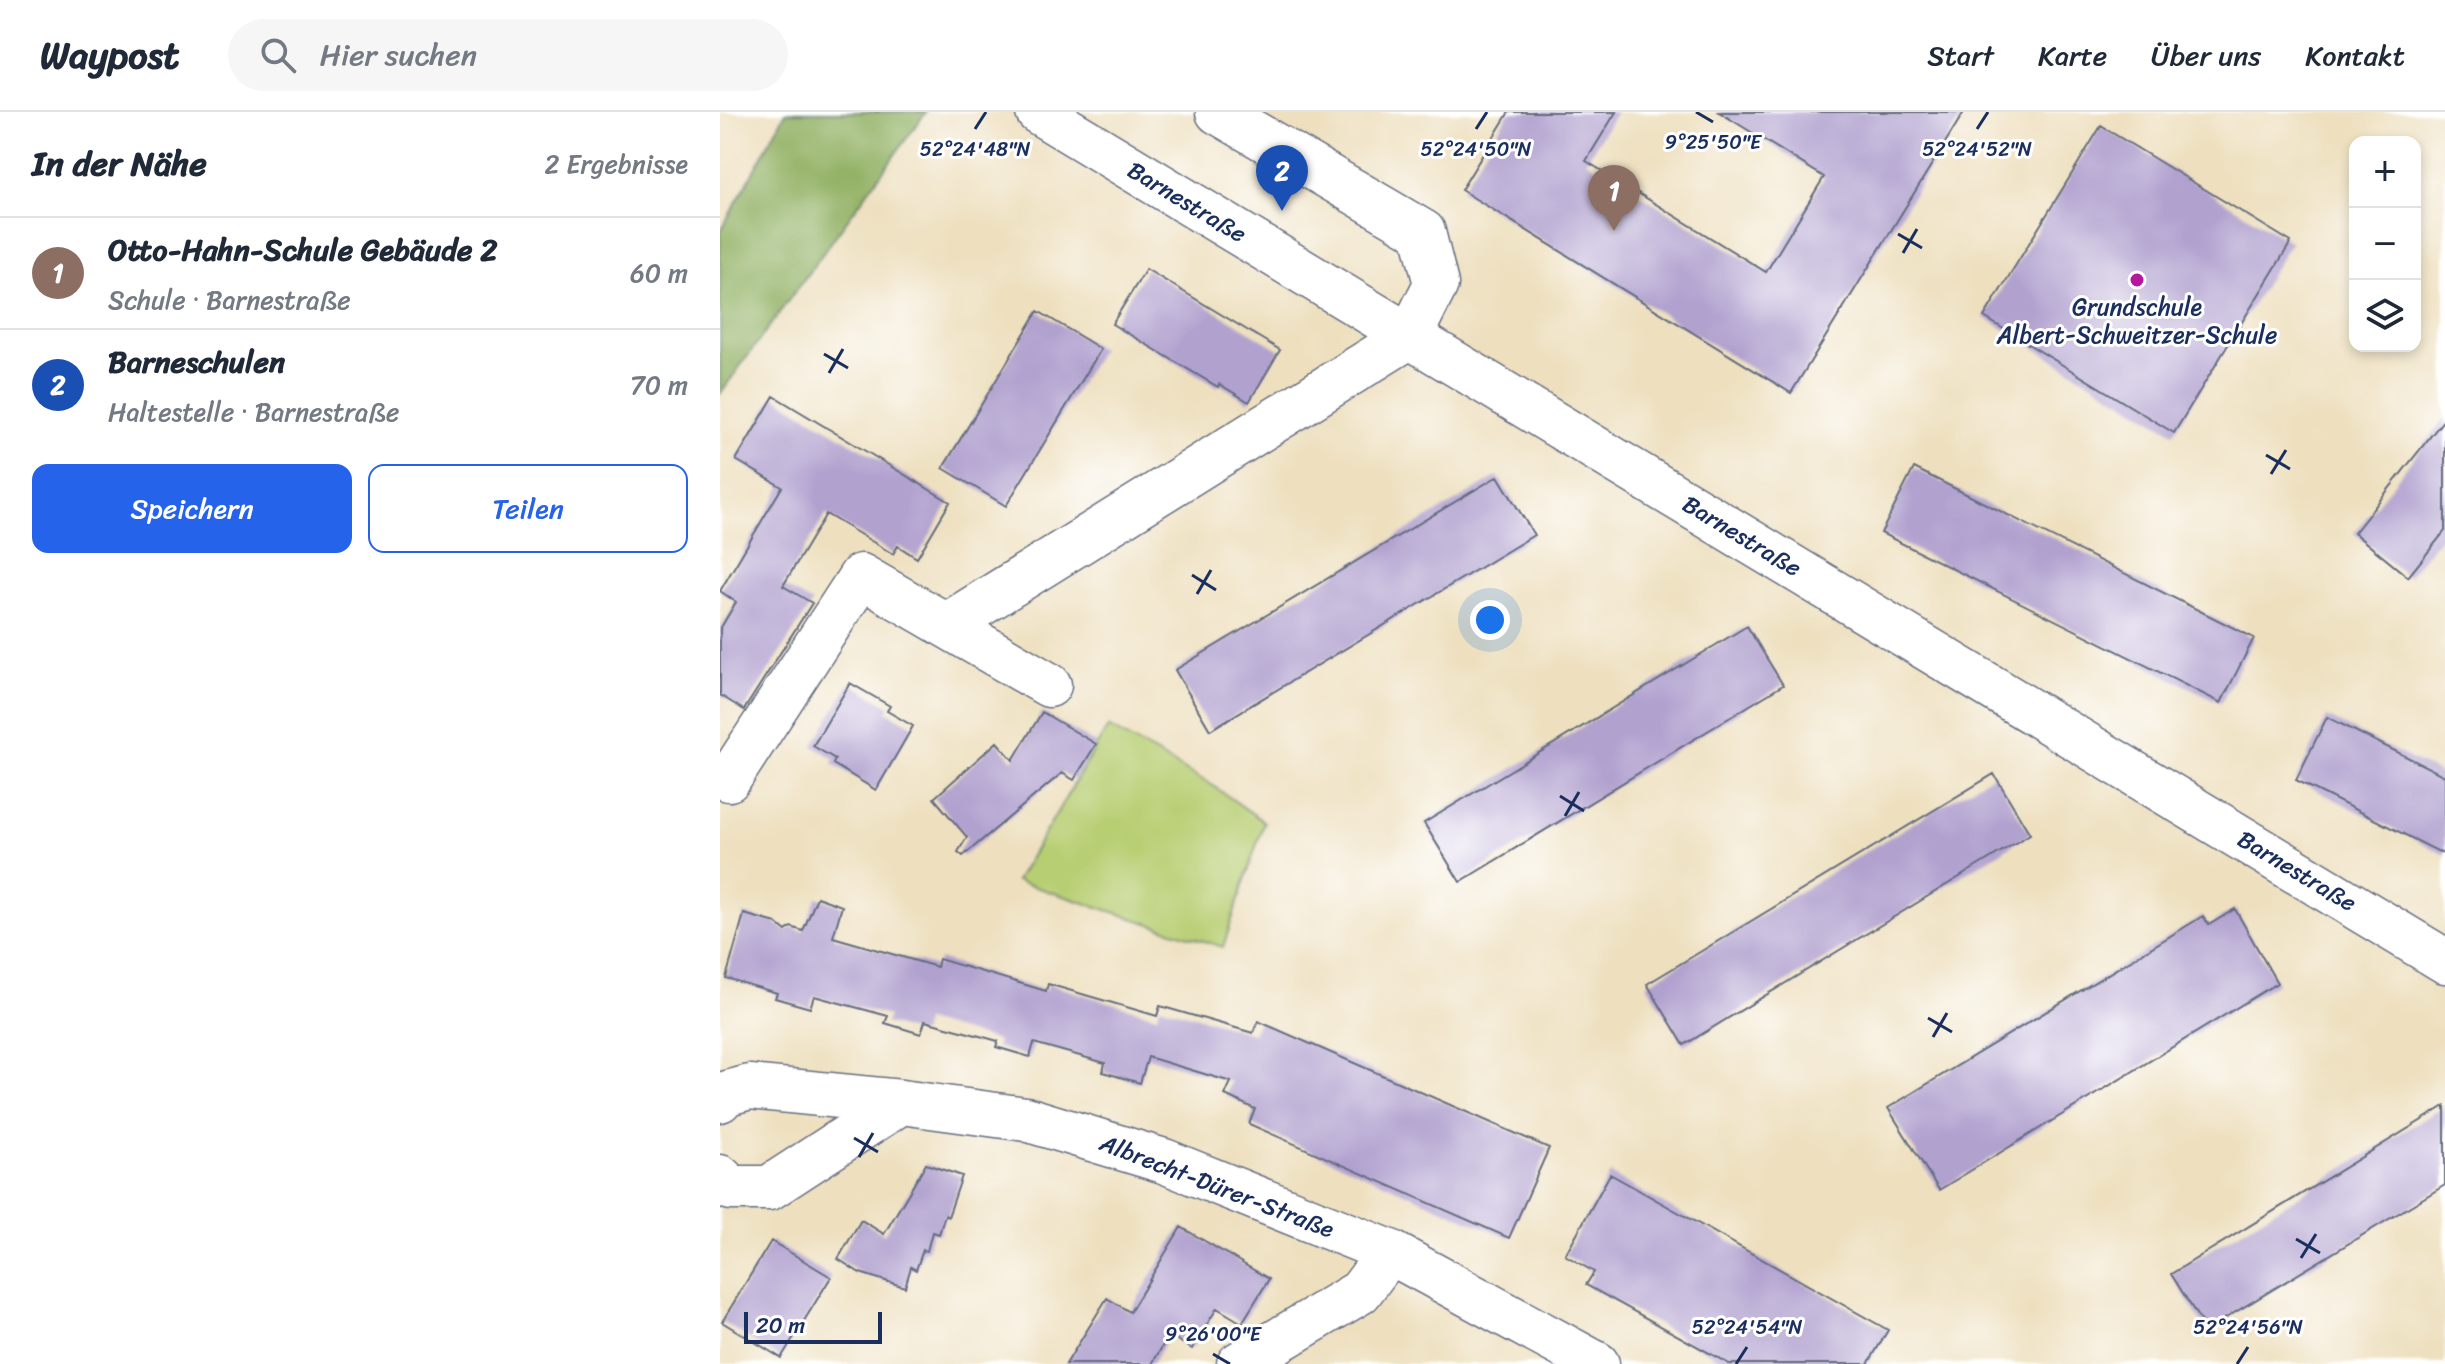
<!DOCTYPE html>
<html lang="de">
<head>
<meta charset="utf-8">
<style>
	body { margin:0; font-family:Sriracha,sans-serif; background:#f6f6f7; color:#1f2937 }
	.controls { position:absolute; right:24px; top:24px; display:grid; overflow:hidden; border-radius:16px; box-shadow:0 4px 12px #0003 }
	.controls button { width:72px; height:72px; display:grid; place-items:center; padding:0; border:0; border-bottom:2px solid #e0e1e3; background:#fff; color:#1f2937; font:40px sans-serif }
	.scale { position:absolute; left:24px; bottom:20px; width:138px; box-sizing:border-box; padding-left:8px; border:4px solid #1b2f5e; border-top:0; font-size:22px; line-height:28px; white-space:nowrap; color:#1b2f5e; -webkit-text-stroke:6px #fff; paint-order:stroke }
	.you { position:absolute; left:770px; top:508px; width:28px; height:28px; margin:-20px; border:6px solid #fff; border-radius:50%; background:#1a73e8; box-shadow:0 0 0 12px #1a73e833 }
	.badge { display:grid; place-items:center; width:52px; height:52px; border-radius:50%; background:#2563eb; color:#fff; font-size:26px; font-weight:700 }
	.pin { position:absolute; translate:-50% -66px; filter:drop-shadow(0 2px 4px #0008) }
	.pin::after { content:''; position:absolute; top:42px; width:28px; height:24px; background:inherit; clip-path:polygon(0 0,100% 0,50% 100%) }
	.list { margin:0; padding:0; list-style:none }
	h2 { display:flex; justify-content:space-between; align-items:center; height:104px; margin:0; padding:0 32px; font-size:34px }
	h2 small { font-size:26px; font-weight:400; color:#747a83 }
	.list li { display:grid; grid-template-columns:52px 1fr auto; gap:24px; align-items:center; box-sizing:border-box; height:112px; padding:0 32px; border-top:2px solid #e0e1e3 }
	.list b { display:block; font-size:30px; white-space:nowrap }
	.list p { margin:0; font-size:26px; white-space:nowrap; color:#747a83 }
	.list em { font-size:26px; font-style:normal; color:#747a83 }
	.actions { display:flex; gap:16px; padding:24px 32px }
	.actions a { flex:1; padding:18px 0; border:2px solid #2563eb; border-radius:16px; text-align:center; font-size:28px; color:#2563eb }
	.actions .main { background:#2563eb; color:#fff }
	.icon { flex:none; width:44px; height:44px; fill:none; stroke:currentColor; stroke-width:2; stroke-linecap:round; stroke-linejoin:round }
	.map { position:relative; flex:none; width:1725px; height:1252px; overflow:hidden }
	header { display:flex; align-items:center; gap:48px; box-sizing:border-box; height:112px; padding:0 40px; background:#fff; border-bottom:2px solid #e0e1e3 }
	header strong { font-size:38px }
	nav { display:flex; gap:44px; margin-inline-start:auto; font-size:28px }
	.search { width:560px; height:72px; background:#f6f6f7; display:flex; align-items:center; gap:20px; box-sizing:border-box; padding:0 28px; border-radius:44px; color:#747a83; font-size:30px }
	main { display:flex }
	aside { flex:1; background:#fff }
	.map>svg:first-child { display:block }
	.green { fill:#b8ce72; stroke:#6a7e68; stroke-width:2 }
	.forest { fill:#92b164; stroke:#567061; stroke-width:2 }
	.building { fill:#b1a1cf }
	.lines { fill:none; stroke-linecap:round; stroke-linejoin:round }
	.minor-casing { stroke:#656d80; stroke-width:47 }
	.minor { stroke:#fff; stroke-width:44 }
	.ticks { fill:none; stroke:#1b2f5e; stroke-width:3 }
	.poi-dot { fill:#b5179e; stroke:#fff; stroke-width:3 }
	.labels { text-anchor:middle; stroke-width:6; stroke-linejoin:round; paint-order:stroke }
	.street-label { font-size:24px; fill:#1b2f5e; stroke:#fff }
	.poi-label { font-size:24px; fill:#1b2f5e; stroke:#fff }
	.ticks-label { font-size:20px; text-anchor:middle; fill:#1b2f5e; stroke:#fff; stroke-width:6; stroke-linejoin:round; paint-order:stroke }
</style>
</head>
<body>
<header>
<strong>Waypost</strong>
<div class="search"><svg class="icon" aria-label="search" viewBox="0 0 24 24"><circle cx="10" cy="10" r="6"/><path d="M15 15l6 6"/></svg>Hier suchen</div>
<nav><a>Start</a><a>Karte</a><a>Über uns</a><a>Kontakt</a></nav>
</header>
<main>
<aside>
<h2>In der Nähe<small>2 Ergebnisse</small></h2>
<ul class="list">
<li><span class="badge" style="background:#8d6e63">1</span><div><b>Otto-Hahn-Schule Gebäude 2</b><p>Schule · Barnestraße</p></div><em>60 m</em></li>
<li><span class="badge" style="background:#1a4fb4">2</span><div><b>Barneschulen</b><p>Haltestelle · Barnestraße</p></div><em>70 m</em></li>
</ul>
<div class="actions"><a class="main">Speichern</a><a>Teilen</a></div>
</aside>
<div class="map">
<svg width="1725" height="1252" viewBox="0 0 1725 1252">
	<rect width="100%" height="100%" fill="#fff"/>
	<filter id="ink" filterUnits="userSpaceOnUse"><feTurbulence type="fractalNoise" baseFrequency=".0125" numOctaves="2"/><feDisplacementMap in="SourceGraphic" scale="16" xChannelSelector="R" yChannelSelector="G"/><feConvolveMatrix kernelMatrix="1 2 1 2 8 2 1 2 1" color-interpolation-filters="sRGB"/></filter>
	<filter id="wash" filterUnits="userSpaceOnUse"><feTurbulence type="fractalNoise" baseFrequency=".006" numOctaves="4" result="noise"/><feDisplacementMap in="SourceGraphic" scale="32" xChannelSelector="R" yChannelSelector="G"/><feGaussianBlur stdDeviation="1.8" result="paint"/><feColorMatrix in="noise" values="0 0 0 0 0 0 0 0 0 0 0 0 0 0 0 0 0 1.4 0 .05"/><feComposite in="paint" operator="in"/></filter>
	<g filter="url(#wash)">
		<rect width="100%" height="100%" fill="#eee0bf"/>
		<path class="green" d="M388,615l104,58 52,37 -41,125 -207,-66z"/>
		<path class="forest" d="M66,0h140l-206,282v-162z"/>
		<g id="blocks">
			<path class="building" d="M789,0h107l-30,49 180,111 58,-95 -105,-65h245l-173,281 -330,-203z
				M1381,14l190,116 -117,191 -190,-116z
				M426,157l134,81 -31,52 -30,-18 -1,3 -106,-63z
				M318,199l63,38 -95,157 -63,-38z
				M54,284l176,106 -33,56 -19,-12 -5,8 -67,-40 -43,72 29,17 -68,107 -24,-15v-66l16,-27 -16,-11 62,-104 -46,-27z
				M1725,306v113l-37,46 -54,-44z
				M1194,356l340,170 -33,65 -340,-170z
				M778,364l36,59 -324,195 -35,-60z
				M1027,514l36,59 -323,197 -36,-59z
				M130,571l40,23 -3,5 26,15 -37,64 -43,-26 2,-5 -22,-13z
				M322,600l54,32 -22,36 -12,-7 -99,83 -5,-4 9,-15 -33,-39 63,-56 16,18z
				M1607,605l118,59v79l-149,-75z
				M1274,662l36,60 -346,211 -37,-61z
				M97,785l25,9 -9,31 104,30 2,-8 107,32 2,-7 109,32 3,-10 93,27 5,-12 291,127 -40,90 -260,-114 6,-15 -30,-14 6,-13 -83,-25 -8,26 -37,-11 2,-9 -71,-20 -4,14 -34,-10 2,-6 -73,-20 -4,13 -36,-11 3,-7 -74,-20 -4,12 -35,-10 2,-5 -51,-15 18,-64 32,9 10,8 5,-4 12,4z
				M1515,797l42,74 -338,207 -51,-82 315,-192 6,9z
				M1725,994v79l-239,145 -35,-56z
				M206,1052l36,12 -14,41 -3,-2 -6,19 -7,-2 -5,19 -4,-1 -7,20 -5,-3 -6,20 -45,-14 -22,-14 23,-39 23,14z
				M890,1062l278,156 -20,34h-139l-143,-79 8,-13 -29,-17z
				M461,1115l88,52 -27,44 -25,-15 -25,41 -23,-14 -17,29h-86l41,-66 23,14z
				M51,1129l60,36 -50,81 -59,-36z"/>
		</g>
	</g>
	<g filter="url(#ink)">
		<use href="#blocks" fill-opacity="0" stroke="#656d80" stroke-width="2"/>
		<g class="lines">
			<g class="minor-casing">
				<path id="minor" d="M318,0l1407,849
					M227,513l463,-289 26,-52 -13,-52 -205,-120
					M9,667l132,-203 188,109
					M0,988l4,-6 26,-7 151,15 125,17 138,42 226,91 207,112
					M0,1065l11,11h38l132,-86
					M519,1252l121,-72 30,-40"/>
			</g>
			<use href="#minor" class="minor"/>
		</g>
	</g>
	<path class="ticks" d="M976,0l17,10M255,17l11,-17M756,17l11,-17M1257,17l11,-17M1178,122l24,14M1183,141l14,-24M104,242l24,14M109,261l14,-24M1546,343l24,14M1551,362l15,-24M472,463l24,15M477,482l14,-24M840,684l24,15M845,704l14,-24M1208,906l24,14M1213,925l14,-24M134,1026l24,14M139,1045l14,-24M1576,1127l24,14M1581,1146l15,-24M493,1242l17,10M1016,1252l11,-17M1517,1252l11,-17"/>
	<circle class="poi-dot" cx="1417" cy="168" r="8"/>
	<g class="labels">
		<g class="street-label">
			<text transform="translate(467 90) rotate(31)" y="8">Barnestraße</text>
			<text transform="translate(1022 424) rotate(31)" y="8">Barnestraße</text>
			<text transform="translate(1577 759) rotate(31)" y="8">Barnestraße</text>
			<text transform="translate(497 1074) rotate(21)" y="8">Albrecht-Dürer-Straße</text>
		</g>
		<g class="poi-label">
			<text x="1417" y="203">Grundschule<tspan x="1417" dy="28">Albert-Schweitzer-Schule</tspan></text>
		</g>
	</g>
	<g class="ticks-label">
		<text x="993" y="37">9°25'50"E</text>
		<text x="756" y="44">52°24'50"N</text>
		<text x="255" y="44">52°24'48"N</text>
		<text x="1257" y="44">52°24'52"N</text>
		<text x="1027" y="1222">52°24'54"N</text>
		<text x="1528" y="1222">52°24'56"N</text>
		<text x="493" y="1229">9°26'00"E</text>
	</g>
</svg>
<div class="controls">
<button>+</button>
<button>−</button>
<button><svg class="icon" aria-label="layers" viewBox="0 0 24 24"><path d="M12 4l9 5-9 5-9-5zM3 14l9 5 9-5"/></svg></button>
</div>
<div class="scale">20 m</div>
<div class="you"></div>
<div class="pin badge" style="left:894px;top:119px;background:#8d6e63">1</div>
<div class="pin badge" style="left:562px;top:99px;background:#1a4fb4">2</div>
</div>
</main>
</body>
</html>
